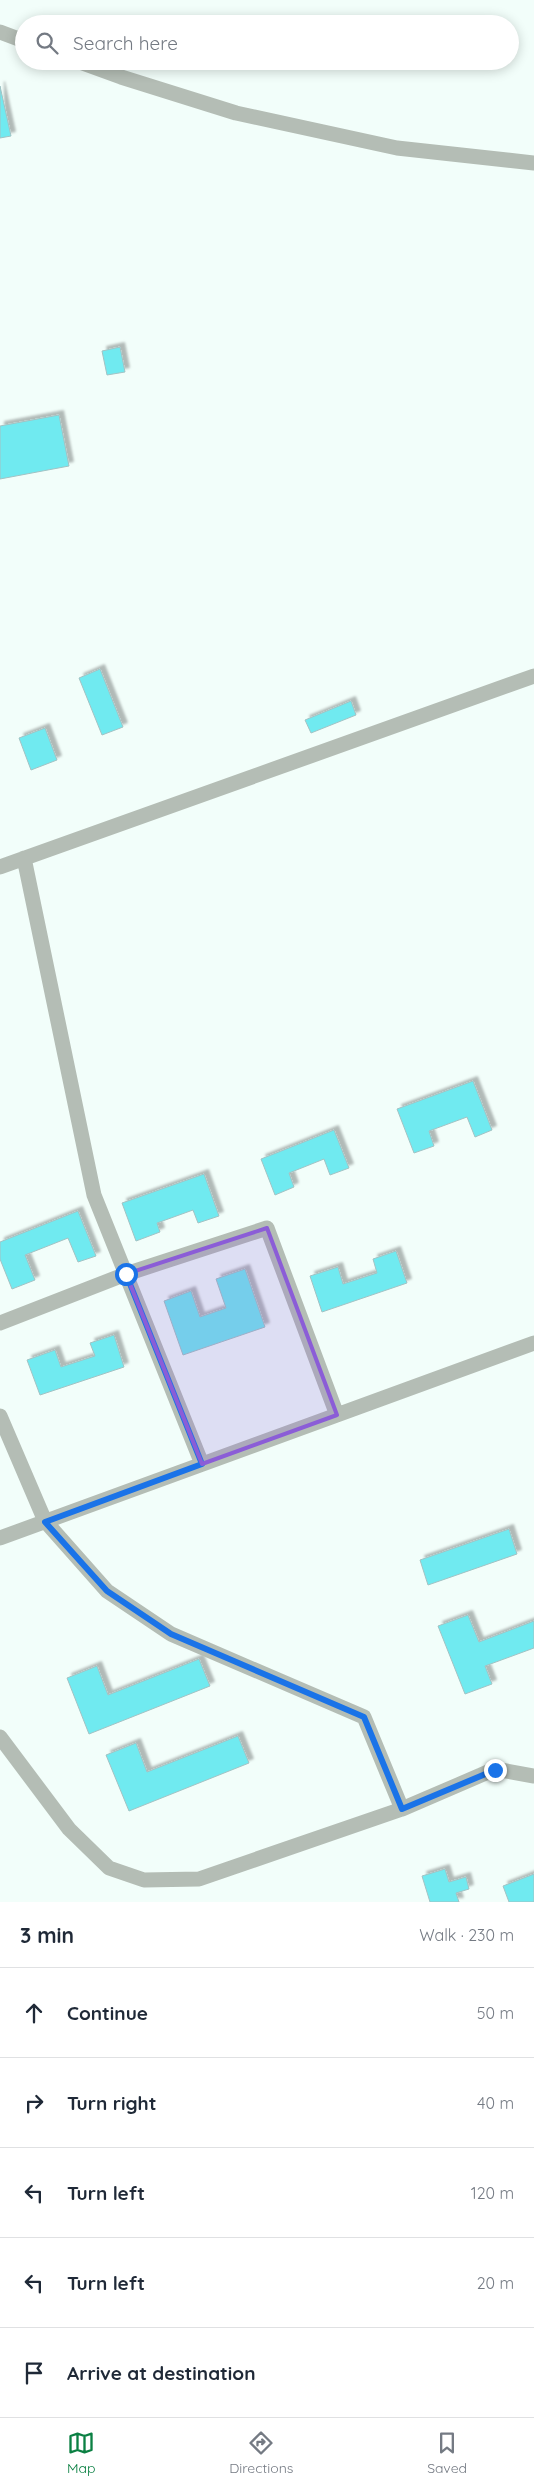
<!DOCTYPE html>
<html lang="en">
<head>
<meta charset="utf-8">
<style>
	body { margin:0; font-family:Quicksand,sans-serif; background:#f2f2f3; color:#1f2937 }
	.stop { position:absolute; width:15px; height:15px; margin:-11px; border:4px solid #1a73e8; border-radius:50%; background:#fff }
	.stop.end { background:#1a73e8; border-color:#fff; box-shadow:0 1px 5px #0008 }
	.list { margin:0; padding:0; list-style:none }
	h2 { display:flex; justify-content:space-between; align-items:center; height:65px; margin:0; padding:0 20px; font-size:21px }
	h2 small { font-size:16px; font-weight:400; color:#747a83 }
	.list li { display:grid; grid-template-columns:32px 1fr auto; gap:15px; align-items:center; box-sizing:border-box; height:90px; padding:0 20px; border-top:1px solid #e0e1e3 }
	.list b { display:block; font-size:19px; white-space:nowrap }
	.list em { font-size:16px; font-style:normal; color:#747a83 }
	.icon { flex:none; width:28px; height:28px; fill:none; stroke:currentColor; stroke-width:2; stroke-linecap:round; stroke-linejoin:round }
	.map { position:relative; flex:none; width:534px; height:1902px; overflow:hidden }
	.search { position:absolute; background:#fff; box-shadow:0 2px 12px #0003; left:15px; right:15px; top:15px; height:55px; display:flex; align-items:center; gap:12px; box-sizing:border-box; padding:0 18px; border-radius:28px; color:#747a83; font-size:19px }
	.sheet { height:515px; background:#fff }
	nav { display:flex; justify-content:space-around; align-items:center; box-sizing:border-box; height:70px; border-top:1px solid #e0e1e3; background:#fff; font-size:14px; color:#747a83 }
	nav a { display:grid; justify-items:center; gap:2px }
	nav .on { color:#0b8043 }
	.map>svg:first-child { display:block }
	.building { fill:#70eaf0; stroke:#a2c2c3; filter:url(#shadow) }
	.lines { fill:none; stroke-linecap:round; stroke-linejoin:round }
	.street { stroke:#b4bdb5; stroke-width:15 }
	.route { stroke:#1a73e8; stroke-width:6 }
	.marked { fill:#8b5dd7; fill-opacity:0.2; stroke:#8b5dd7; stroke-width:4; stroke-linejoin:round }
</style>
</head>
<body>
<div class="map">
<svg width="534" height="1902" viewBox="0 0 534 1902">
	<defs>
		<filter id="shadow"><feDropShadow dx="4.5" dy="-4.5" stdDeviation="1" flood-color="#0004"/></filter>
	</defs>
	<rect width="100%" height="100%" fill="#f2fefa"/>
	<path class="building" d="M0,86l11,50 -11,2z
		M120,347l5,25 -18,3 -5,-24z
		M59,415l10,51 -69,13v-53z
		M100,669l23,58 -21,8 -23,-57z
		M351,701l5,14 -45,18 -6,-13z
		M45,728l12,32 -26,10 -12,-32z
		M473,1081l19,49 -17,7 -8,-20 -38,14 5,15 -20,7 -17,-44z
		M334,1130l15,38 -19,7 -6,-16 -35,14 5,14 -19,8 -14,-36z
		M204,1174l15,42 -21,7 -5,-13 -36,13 3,9 -24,9 -14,-38z
		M78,1211l18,45 -18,6 -10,-24 -43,17 10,25 -23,9 -12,-30v-17z
		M396,1251l11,32 -85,29 -12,-36 28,-9 5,17 34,-11 -4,-14z
		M245,1269l20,58 -82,28 -19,-54 27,-10 9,26 26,-9 -10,-29z
		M114,1335l10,32 -84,28 -13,-35 28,-10 6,17 34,-11 -5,-13z
		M509,1529l8,25 -89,31 -8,-25z
		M468,1615l11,27 55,-21v27l-49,18 7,18 -27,10 -27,-68z
		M199,1659l11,27 -121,48 -22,-56 30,-12 11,29z
		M238,1736l11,27 -120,48 -23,-56 30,-12 11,29z
		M445,1869l4,13 17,-5 3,12 -13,4 3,9h-29l-8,-26z
		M534,1874v28h-25l-6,-16z"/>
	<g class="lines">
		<path class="street" d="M0,32l24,9
			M77,61l44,16 115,36 161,35 137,15
			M24,858l70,337 108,269
			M0,867l534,-191
			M0,1323l126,-49 141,-46 70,187
			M0,1416l45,105 62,70 64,43 193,83 38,92
			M0,1538l534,-195
			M0,1737l69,92 40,39 35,12 55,-1 203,-70 93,-40 39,7"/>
	</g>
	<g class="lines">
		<path class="route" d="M126,1274l76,190 -157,58 62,69 64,43 193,83 38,92 93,-39"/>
	</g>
	<path class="marked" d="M267,1228l70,187 -135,49 -76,-190z"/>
</svg>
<div class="stop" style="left:126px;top:1274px"></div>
<div class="stop end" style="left:495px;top:1770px"></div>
<div class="search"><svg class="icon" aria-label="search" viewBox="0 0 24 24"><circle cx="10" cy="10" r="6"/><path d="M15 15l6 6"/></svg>Search here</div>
</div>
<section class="sheet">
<h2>3 min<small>Walk · 230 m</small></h2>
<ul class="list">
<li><svg class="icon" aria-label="ahead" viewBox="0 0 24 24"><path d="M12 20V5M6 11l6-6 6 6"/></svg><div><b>Continue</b></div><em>50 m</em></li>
<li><svg class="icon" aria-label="right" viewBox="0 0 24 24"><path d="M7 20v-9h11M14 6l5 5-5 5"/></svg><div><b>Turn right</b></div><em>40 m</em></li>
<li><svg class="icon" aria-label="left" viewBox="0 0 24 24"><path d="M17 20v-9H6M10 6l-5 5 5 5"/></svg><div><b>Turn left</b></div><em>120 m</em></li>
<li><svg class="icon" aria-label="left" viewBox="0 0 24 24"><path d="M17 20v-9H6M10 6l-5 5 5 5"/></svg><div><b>Turn left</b></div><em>20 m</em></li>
<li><svg class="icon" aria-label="arrive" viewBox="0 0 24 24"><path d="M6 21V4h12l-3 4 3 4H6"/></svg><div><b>Arrive at destination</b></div></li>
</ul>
</section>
<nav>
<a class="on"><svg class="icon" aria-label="map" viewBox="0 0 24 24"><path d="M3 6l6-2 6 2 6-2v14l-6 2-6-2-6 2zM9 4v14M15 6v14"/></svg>Map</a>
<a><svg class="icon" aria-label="directions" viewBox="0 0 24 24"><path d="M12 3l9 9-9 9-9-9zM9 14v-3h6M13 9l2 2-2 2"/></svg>Directions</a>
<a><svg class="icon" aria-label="saved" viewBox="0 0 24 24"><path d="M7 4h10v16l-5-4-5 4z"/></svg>Saved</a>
</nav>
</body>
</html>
